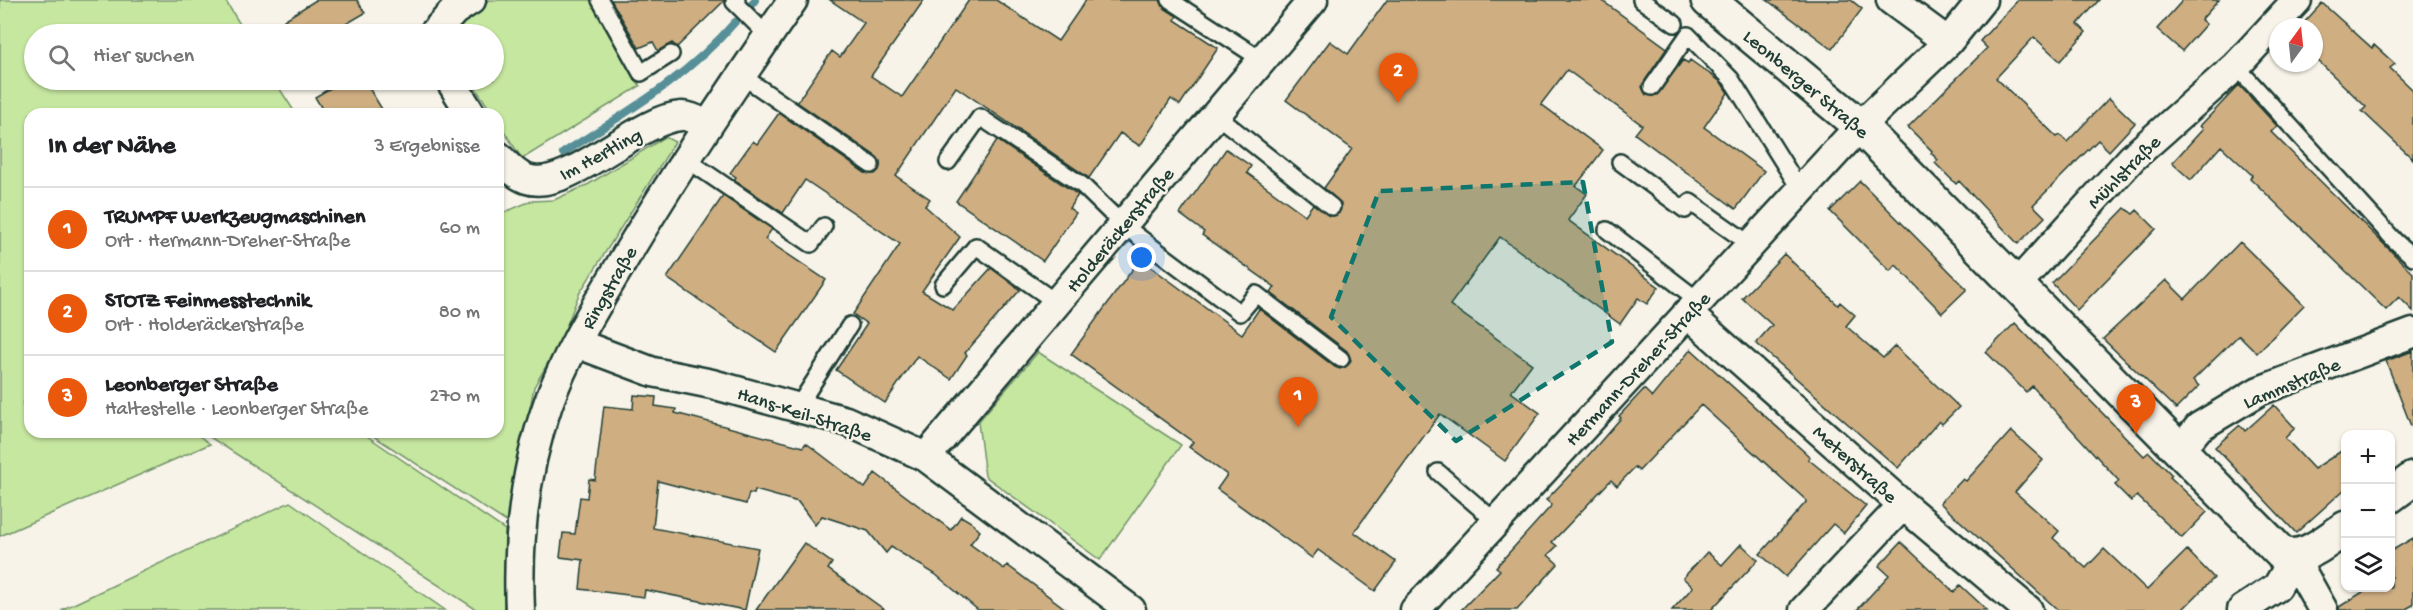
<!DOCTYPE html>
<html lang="de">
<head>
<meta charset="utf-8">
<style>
	body { margin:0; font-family:"Gochi Hand",sans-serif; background:#f2f2f2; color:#202124 }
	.controls { position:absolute; right:18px; bottom:18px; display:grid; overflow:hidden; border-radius:12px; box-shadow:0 2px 4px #0004 }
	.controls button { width:54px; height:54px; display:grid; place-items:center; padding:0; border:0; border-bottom:2px solid #e0e0e0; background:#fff; color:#202124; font:30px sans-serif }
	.compass { position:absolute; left:2269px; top:18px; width:54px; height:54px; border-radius:50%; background:#fff; box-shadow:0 2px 4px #0004; rotate:15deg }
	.you { position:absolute; left:1142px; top:258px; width:21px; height:21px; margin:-15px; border:4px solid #fff; border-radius:50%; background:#1a73e8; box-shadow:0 0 0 9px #1a73e833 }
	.badge { display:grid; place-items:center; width:39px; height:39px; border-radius:50%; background:#ea580c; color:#fff; font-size:20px; font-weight:700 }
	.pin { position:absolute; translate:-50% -50px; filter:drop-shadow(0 2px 3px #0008) }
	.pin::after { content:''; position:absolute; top:32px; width:21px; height:18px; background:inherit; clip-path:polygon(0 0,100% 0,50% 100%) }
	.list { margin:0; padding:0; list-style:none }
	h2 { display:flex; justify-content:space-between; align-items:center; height:78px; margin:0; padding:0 24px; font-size:26px }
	h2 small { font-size:20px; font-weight:400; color:#757577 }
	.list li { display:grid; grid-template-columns:39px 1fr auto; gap:18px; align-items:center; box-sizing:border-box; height:84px; padding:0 24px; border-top:2px solid #e0e0e0 }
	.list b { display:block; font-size:22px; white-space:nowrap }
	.list p { margin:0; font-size:20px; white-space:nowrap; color:#757577 }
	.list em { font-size:20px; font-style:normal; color:#757577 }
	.icon { flex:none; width:33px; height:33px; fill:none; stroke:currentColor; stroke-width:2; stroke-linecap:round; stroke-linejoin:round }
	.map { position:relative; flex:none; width:2413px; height:610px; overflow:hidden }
	.search { position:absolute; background:#fff; box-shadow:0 2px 4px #0004; left:24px; top:24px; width:480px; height:66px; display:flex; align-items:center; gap:15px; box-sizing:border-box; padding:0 21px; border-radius:33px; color:#757577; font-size:22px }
	.panel { position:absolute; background:#fff; box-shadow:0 2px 4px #0004; left:24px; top:108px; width:480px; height:330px; border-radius:18px }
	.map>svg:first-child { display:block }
	.green { fill:#c6e7a0; stroke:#72926a; stroke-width:1.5 }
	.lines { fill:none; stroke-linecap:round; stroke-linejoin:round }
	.stream { stroke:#568f98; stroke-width:8 }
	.building { fill:#cfae82; stroke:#1f3d34; stroke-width:1.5 }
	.lane-casing { stroke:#1f3d34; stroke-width:20 }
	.street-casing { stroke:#1f3d34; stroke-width:33 }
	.secondary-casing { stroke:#1f3d34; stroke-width:38 }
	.lane { stroke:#f7f3e8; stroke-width:15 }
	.street { stroke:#f7f3e8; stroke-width:28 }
	.secondary { stroke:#f7f3e8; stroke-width:33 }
	.marked { fill:#0f766e; fill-opacity:0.2; stroke:#0f766e; stroke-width:4.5; stroke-dasharray:12 8; stroke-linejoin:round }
	.labels { text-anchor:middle; stroke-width:5; stroke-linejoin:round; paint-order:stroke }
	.street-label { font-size:20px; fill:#1f3d34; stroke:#f7f3e8 }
</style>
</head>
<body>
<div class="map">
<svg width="2413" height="610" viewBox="0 0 2413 610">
	<rect width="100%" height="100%" fill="#f7f3e8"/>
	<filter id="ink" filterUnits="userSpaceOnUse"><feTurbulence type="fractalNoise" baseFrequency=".0167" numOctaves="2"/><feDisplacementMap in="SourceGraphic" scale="12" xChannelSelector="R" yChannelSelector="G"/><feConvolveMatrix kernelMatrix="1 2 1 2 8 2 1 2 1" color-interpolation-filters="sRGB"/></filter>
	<g filter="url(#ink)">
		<path class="green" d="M0,0h225l21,34h-212v46h240l22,34h-266v318h164l16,12 -210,92z
			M489,0h102l49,86 -118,73 -24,-37v-8h-5l-23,-34h24v-46h-43l9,-18z
			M665,137l10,5 -96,152 -18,46 -27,47 -26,136 -141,-91h131v-217l33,-14 23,-1 35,-16z
			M1038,352l143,93 -81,115 -115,-84 -7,-54z
			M202,432h159l144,98 -1,80h-27z
			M290,502l155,108h-384z"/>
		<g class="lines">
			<path class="stream" d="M752,4l3,-4
				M563,153c61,-39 125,-76 172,-131
				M26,404l4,-2"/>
		</g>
		<path class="building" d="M316,0h41l8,13 -36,21h-36l-9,-14z
			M611,0h114l-48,47 -5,-4 -14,8 -5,-9 -14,6z
			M830,0h94l-53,76 31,21 67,-97h27l62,41 28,-41h74l4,8 13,8 -2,4 43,28 -38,57 -9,-6 -31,47 -20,-13 -31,45 -133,-91 -60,89 34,23 -5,7 35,31 -38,54 31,19 38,-42 29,22 -55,63 2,2 -16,24 -34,-23 -32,47 -49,-33 31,-46 -14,-10 47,-70 -95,-64 -22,33 -49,-33 2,-3 -6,-4 23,-32 4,3 22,-31 86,60 10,1 4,-4 1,-9 -3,-4 -80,-55 35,-51 8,6 24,-34z
			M1387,0h214l66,48 -23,34 -2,5 4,8h11l26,-35 5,3 2,-3 31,22 7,11 -24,34 60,44 -28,38 -101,-75 7,-9 -75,-55 -26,34 62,46 -27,36 11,8 -19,26 91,67 -12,17 -9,-6 -18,26 -120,-87 -50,68 82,59 -21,28 29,21 -35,48 -65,-47 -86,118 42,30 -21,29 -57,-41 -6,8 -95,-69 10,-14 -38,-28 4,-5 -122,-88 69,-95 102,75 17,-25 76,58 5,2 8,-4 3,-5 -4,-9 -76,-58 4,-6 -73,-52 2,-3 -24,-18 46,-65 25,17 -4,7 58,42 8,-11 17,12 9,-3 2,-10 -17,-15 28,-39 -66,-49 44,-59 18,13z
			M1767,0h84l11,9 -30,40z
			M2018,0h81l-21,24 8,8 -26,29 -26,-24 -38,41 61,59 3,-2 7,7 42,-44 26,25 -26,28 -11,-11 -65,65 12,12 -27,27 -59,-63 -3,3 -21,-21 3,-3 -7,-7 1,-2 -24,-24 79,-79 -7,-7z
			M2183,0h36l-18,20 5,4 -24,27 -25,-22z
			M2322,3l50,45 2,-3 21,19 -5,4 23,22v69l-51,-48 4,-4 -52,-50v-30h-14z
			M329,80h35l21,34h-60l-10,-17 19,-11z
			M2239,85l38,41 -6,6 142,141v38l-14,-14 -13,13 -136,-132 2,-3 -31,-29 -30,34 -19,-17 31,-34 -3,-3z
			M997,140l81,55 -9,13 7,5 -33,48 -87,-60z
			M1860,181l107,108 -25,24 -46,-48 -6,6 -60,-60z
			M723,196l49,33 -7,10 61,41 -50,72 -109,-74z
			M2125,208l8,6 4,-4 19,19 -79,81 -25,-27z
			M2240,242l64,63 -47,48 -18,-18 -46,45 6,6 -23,23 -73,-70 63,-59 19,19z
			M1784,254l54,51 2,-3 15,13 -9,11 37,32 12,-12 64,61 -17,17 -3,-3 -41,47 -142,-125 16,-18 -30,-27z
			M2015,323l129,133 5,-4 23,23 -2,2 37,35 -25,26 -45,-42 -6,5 -16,-16 4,-4 -87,-95 -6,6 -40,-40z
			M1691,349l119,108 -2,2 58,47 -22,27 -11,-9 -47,53 -26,-23 47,-53 -106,-96 -62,66 -4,-4 -18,19 -6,-6 -59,62 5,4 -9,9 10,9 -41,46h-56l39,-40 -4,-3 56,-62 -6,-5 40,-42 35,-40 -2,-2 25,-27 8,8z
			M2413,351v75h-2l-25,-65z
			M634,395l22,2 -1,9 21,3 -1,4 128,34 3,-4 59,45 10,-15 76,57 10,-14 10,6 9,9 -10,13 34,25 3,-4 60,45h-89l-43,-36 -44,-27 -5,6 -18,-22 -46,-15 -7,9 -17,-23 -43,-12 -1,4 -5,-1 -3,11 -88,-23 -5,47 105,20 -13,62 -100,-20 -1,7 -64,-8 3,-29 -23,-3 3,-24 12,1 5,-37 7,1 2,-19 6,1 9,-74 29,3z
			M2274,405l21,23 -10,10 29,31 32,-21v40l-50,45 -81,-86 25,-22 5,6z
			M2011,431l32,29 -28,32 44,39 -6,7 33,30 18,-19 43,41 40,-40 27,28 -32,32h-124l-118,-107 23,-24 3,2z
			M2413,538v67l-9,5h-65v-3l30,-19h22v-37z
			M1901,542l53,50 6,-7 27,25h-130l32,-35 -10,-9z
			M804,543l28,20 -4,6 57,41h-129z
			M1741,544l17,16 -47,50h-39l21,-23 -10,-9 24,-26 15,13z"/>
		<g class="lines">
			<g class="lane-casing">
				<path id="lane" d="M600,0l41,73 30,-19
					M737,0l-3,2 34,34
					M1170,0l92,60
					M1641,0l34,24
					M2236,66l159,175 18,16
					M741,75l130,90
					M1652,87l36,-52 43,44 70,112
					M1216,115l116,92
					M686,159l125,85 13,-18
					M948,162l32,-45 102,68 41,40 117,88 16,-19 85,65
					M1620,162l65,48 5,-8 61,43
					M1607,230l92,71
					M943,285l33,-39 81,57
					M797,408l53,-83
					M1438,472l58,50"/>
			</g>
			<g class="street-casing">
				<path id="street" d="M1891,0l57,42
					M433,34l21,-23 17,-11
					M450,80l21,34
					M498,156c8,8 17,19 29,23 40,14 110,-60 154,-63 8,-1 19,6 26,9
					M2018,283l114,-125 104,-92 61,-66
					M1687,313l216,192 125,105
					M576,343l77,29 59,12 134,37 80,36 205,153
					M2181,449l18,-22 60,-36 154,-58
					M926,457l387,-457
					M2294,558l29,52
					M520,610c-3,-68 5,-141 28,-206 19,-52 48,-98 76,-145 53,-89 110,-174 169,-259
					M1415,610l445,-484 88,-84 34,-42
					M1804,610l99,-105
					M2242,610l35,-23 17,-29"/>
			</g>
			<g class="secondary-casing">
				<path id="secondary" d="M1708,0l152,126 422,428c24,7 43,-13 64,-26
					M2390,496l23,-17"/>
			</g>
			<use href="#lane" class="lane"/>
			<use href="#street" class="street"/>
			<use href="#secondary" class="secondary"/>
		</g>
	</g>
	<path class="marked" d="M1583,182l29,160 -156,99 -125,-124 48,-126z"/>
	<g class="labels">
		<g class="street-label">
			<text transform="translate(1807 83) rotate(40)" y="7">Leonberger Straße</text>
			<text transform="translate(600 153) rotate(-28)" y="7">Im Hertling</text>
			<text transform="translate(2123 171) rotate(-45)" y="7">Mühlstraße</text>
			<text transform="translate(1119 229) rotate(-50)" y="7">Holderäckerstraße</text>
			<text transform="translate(608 287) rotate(-60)" y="7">Ringstraße</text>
			<text transform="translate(1637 368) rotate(-47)" y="7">Hermann-Dreher-Straße</text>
			<text transform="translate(2291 382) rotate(-23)" y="7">Lammstraße</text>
			<text transform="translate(805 413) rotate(18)" y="7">Hans-Keil-Straße</text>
			<text transform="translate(1856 463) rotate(42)" y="7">Meterstraße</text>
		</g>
	</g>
</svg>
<div class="controls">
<button>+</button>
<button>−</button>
<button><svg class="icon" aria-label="layers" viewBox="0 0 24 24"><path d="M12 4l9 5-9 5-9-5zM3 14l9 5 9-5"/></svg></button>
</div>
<svg class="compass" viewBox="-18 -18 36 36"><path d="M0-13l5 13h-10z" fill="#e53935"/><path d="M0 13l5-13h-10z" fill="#757577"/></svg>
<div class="you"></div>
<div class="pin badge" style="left:1298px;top:427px">1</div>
<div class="pin badge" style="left:1398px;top:103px">2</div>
<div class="pin badge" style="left:2136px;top:434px">3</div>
<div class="search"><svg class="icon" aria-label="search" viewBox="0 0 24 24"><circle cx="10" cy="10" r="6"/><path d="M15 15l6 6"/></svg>Hier suchen</div>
<section class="panel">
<h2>In der Nähe<small>3 Ergebnisse</small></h2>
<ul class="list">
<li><span class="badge">1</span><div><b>TRUMPF Werkzeugmaschinen</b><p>Ort · Hermann-Dreher-Straße</p></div><em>60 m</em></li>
<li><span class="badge">2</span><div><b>STOTZ Feinmesstechnik</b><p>Ort · Holderäckerstraße</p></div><em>80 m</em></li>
<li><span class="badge">3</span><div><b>Leonberger Straße</b><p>Haltestelle · Leonberger Straße</p></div><em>270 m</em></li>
</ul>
</section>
</div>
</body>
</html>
